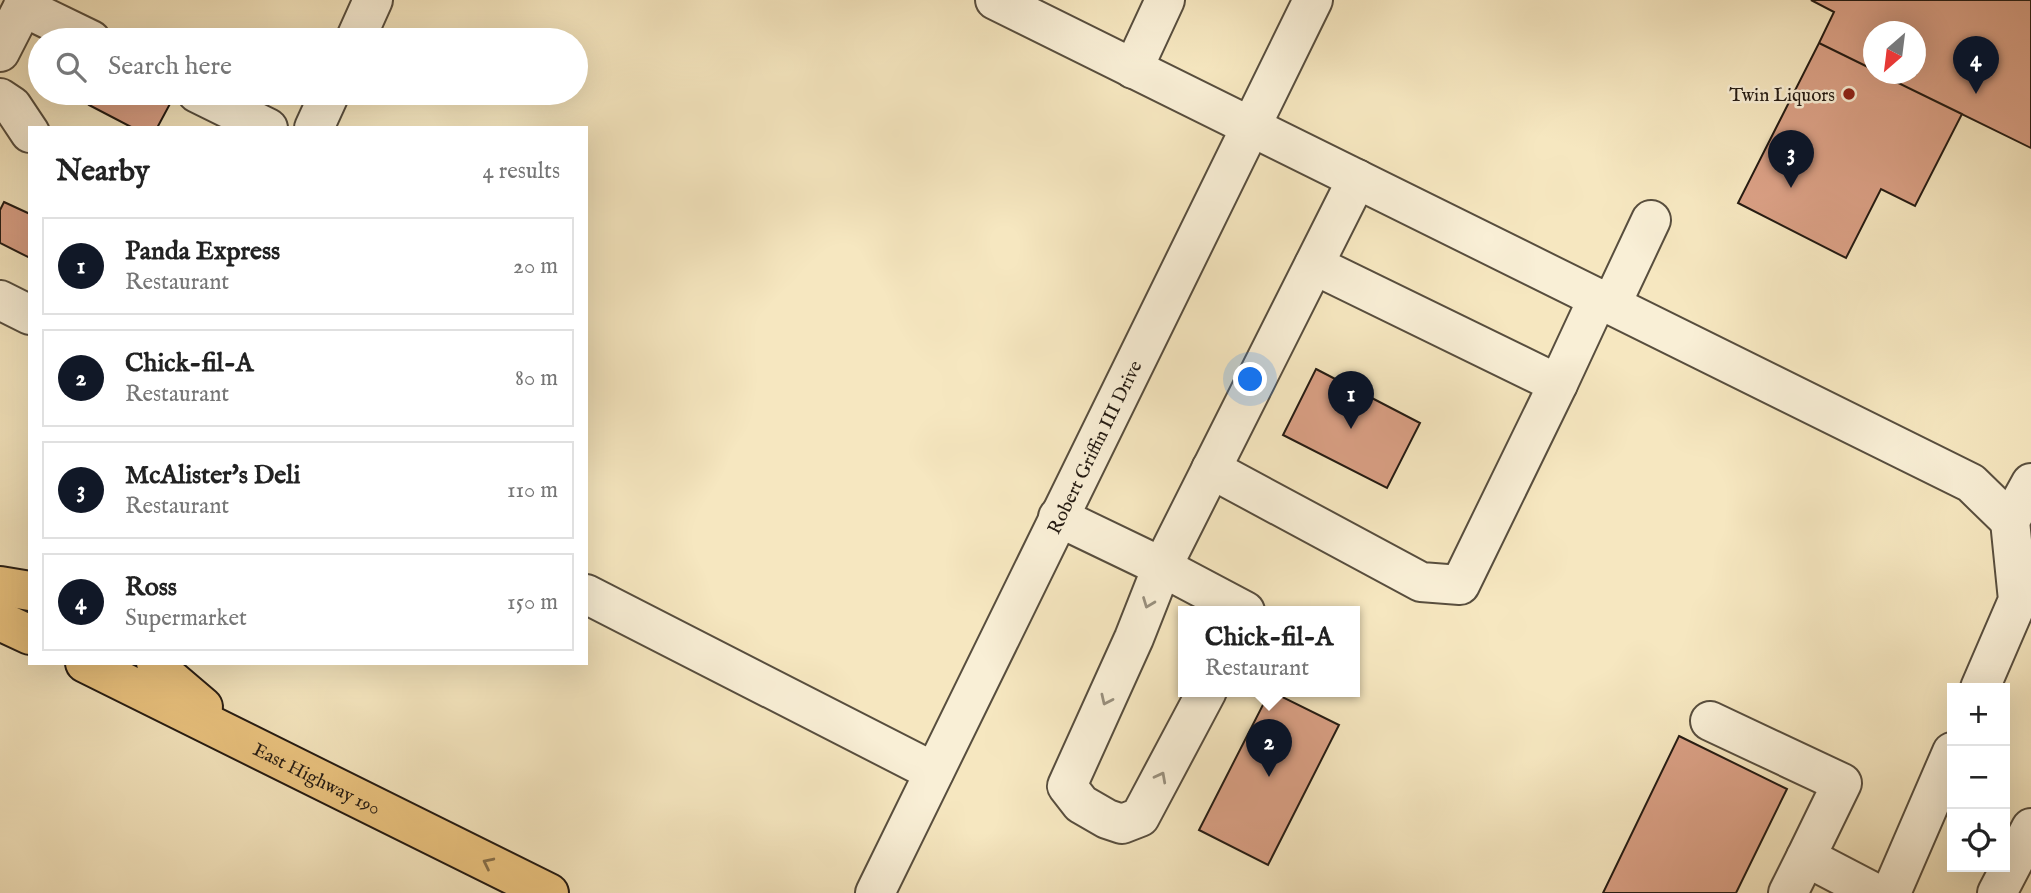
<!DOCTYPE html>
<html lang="en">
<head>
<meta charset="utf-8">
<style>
	body { margin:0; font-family:"IM FELL English",serif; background:#f2f2f2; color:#222 }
	.controls { position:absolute; right:21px; bottom:21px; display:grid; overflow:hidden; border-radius:0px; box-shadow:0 7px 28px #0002 }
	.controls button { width:63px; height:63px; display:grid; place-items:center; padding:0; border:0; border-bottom:2px solid #e0e0e0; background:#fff; color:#222; font:35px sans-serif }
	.compass { position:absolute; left:1863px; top:21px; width:63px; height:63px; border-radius:50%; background:#fff; box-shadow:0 7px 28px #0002; rotate:208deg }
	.you { position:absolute; left:1251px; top:380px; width:24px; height:24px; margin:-18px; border:5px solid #fff; border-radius:50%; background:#1a73e8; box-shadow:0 0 0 10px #1a73e833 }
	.badge { display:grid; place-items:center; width:46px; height:46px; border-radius:50%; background:#111827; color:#fff; font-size:23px; font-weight:700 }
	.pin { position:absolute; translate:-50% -58px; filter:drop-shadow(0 2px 4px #0008) }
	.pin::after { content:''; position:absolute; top:37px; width:24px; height:21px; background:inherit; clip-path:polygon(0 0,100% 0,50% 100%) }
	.popup { position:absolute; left:1178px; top:606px; width:182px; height:91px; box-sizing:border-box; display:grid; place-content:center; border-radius:0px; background:#fff; filter:drop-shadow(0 2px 5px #0005); font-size:23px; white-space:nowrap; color:#767676 }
	.popup b { font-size:26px; color:#222 }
	.popup::after { content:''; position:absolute; left:50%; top:100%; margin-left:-14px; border:14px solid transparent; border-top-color:#fff }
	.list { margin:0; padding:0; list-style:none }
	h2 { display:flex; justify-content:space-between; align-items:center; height:91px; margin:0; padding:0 28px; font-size:30px }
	h2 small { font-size:23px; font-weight:400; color:#767676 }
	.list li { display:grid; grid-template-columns:46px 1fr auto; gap:21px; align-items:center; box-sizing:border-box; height:98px; margin:0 14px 14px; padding:0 14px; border:2px solid #e0e0e0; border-radius:0px }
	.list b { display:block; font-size:26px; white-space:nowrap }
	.list p { margin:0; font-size:23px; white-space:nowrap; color:#767676 }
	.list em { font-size:23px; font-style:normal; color:#767676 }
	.icon { flex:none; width:38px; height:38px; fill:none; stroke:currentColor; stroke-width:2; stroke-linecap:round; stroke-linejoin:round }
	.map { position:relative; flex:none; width:2031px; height:893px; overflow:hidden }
	.search { position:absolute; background:#fff; box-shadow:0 7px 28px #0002; left:28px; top:28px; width:560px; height:77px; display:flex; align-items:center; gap:18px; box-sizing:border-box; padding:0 24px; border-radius:38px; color:#767676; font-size:26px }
	.panel { position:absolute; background:#fff; box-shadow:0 7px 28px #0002; left:28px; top:126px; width:560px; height:539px; border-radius:0px }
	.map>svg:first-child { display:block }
	.building { fill:#daa085; stroke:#241b13; stroke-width:2 }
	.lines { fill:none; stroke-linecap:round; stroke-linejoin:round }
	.minor-casing { stroke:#584e3e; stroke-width:42 }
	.highway-casing { stroke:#241b13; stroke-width:42 }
	.minor { stroke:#f9efd6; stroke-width:38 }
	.highway { stroke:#ebc480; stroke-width:38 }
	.oneway { stroke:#99907e }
	.oneway2 { stroke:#88704a }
	.poi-dot { fill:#8f2418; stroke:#f9efd6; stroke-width:2.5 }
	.labels { text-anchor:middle; stroke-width:5; stroke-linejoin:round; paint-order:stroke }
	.poi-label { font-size:19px; fill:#241b13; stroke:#f9efd6; text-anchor:end }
	.street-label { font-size:19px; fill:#241b13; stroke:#f9efd6 }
</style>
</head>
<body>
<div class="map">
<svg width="2031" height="893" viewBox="0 0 2031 893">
	<rect width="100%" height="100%" fill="#f6e7c0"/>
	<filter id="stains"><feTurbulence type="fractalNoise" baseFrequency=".00286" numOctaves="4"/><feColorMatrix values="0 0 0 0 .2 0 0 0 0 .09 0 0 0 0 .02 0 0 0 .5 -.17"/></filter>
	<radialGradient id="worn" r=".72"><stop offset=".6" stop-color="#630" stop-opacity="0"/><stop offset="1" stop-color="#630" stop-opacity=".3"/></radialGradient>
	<path class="building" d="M1811,0h220v148l-151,-74h36v-42h-42v38l-55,-27 15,-31z
		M1819,43l55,27v4h6l82,40 -47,92 -34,-17 -35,69 -108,-55z
		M96,93h58l17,9 -14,26h-24l-44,-23z
		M4,202l26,12v44l-30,-15v-33z
		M1316,369l104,54 -33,65 -104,-53z
		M1270,691l69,34 -71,140 -69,-35z
		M1679,736l108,53 -51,104h-133z"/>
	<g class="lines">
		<g class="minor-casing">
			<g id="minor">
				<path d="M995,0l976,483 39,38"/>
				<path d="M23,7l68,33"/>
				<path d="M355,40l18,-40"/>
				<path d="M0,52l23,-45 1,-7"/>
				<path d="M1133,69l32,-69"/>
				<path d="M197,93l71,35"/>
				<path d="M0,98l12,8 18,27"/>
				<path d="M314,128l16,-35"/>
				<path d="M1314,265l244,119 40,-86"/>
				<path d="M0,300l30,15"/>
				<path d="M1611,305l40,-85"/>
				<path d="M1211,469l210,113 39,3 98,-201"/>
				<path d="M1058,517l104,50 83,44"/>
				<path d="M586,594l348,178"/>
				<path d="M1980,688l38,-88 -8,-79 21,-38"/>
				<path d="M1207,691l-67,126 -18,7 -15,-5 -26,-15 -14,-18 67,-148 28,-71 195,-388"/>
				<path d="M1710,721l132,62 -36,74 69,36"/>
				<path id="s1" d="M875,893l438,-893"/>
				<path d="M1788,893l18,-36"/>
				<path d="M1891,893l61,-141"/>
				<path d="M1997,893l34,-65"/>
			</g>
		</g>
		<g class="highway-casing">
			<g id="highway">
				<path d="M0,586l30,5"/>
				<path d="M0,621l30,14"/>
				<path id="s2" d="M85,663l464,230"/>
				<path d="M156,663l13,15 34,29"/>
			</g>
		</g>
		<use href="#minor" class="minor"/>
		<use href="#highway" class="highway"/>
	</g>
	<defs><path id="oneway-chevron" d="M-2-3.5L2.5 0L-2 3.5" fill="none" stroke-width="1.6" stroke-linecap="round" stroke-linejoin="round" transform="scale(1.75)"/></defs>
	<g class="oneway">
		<use href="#oneway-chevron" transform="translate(1148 603) rotate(111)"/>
		<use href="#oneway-chevron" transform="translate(1106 700) rotate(115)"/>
		<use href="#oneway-chevron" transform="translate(1161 777) rotate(-62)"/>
	</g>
	<use class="oneway2" href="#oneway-chevron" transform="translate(488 863) rotate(-154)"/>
	<circle class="poi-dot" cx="1849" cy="94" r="7"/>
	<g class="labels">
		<g class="poi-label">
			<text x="1835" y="101">Twin Liquors</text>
		</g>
		<g class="street-label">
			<text dy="7" stroke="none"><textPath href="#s1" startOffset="497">Robert Griffin III Drive</textPath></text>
			<text dy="7" stroke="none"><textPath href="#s2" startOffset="259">East Highway 190</textPath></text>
		</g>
	</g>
	<rect width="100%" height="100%" filter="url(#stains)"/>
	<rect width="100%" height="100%" fill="url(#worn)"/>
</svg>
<div class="controls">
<button>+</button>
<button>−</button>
<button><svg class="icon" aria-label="locate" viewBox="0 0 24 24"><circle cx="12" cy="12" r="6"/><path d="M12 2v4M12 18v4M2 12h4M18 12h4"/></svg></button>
</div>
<svg class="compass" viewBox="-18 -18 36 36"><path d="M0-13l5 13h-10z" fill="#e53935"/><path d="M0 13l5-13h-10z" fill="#767676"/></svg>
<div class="you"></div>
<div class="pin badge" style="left:1351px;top:429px">1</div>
<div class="pin badge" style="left:1269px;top:777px">2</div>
<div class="popup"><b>Chick-fil-A</b>Restaurant</div>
<div class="pin badge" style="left:1791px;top:188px">3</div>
<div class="pin badge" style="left:1976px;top:94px">4</div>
<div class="search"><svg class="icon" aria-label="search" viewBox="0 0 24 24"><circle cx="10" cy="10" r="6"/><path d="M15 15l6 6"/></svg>Search here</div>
<section class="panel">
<h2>Nearby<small>4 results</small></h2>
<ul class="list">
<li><span class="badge">1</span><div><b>Panda Express</b><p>Restaurant</p></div><em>20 m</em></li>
<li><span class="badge">2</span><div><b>Chick-fil-A</b><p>Restaurant</p></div><em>80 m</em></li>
<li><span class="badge">3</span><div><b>McAlister's Deli</b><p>Restaurant</p></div><em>110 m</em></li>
<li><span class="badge">4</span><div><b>Ross</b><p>Supermarket</p></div><em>150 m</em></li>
</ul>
</section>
</div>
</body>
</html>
